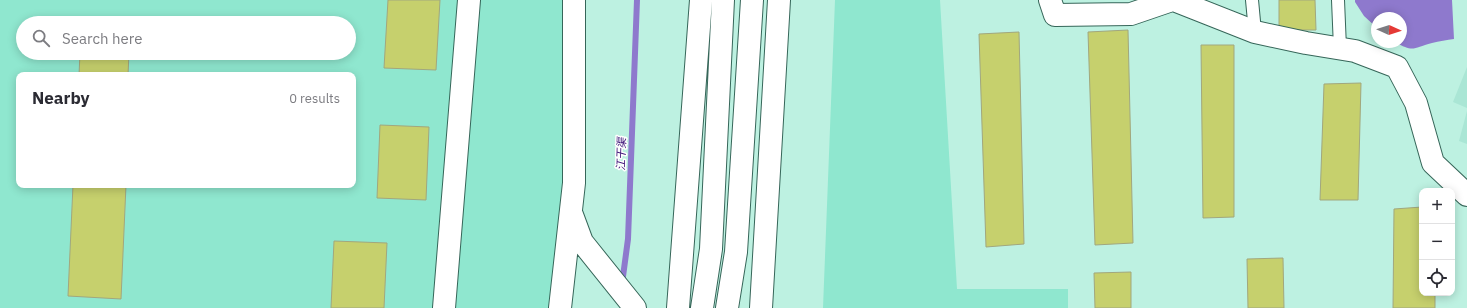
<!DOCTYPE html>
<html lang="en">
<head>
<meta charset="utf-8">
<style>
	body { margin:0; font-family:"IBM Plex Sans","Noto Sans SC",sans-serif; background:#f2f2f3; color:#2b2b33 }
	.controls { position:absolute; right:12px; bottom:12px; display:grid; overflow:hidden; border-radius:8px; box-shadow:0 2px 10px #0003 }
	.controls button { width:36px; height:36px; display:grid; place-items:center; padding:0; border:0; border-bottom:1px solid #e1e1e2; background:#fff; color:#2b2b33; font:20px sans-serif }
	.compass { position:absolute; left:1371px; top:12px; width:36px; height:36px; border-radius:50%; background:#fff; box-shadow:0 2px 10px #0003; rotate:93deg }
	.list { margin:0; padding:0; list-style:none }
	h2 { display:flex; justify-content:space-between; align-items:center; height:52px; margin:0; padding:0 16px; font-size:17px }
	h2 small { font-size:13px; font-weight:400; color:#7c7c81 }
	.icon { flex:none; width:22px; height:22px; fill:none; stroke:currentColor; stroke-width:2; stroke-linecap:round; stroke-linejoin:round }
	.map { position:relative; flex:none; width:1467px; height:308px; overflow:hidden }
	.search { position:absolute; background:#fff; box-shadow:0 2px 10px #0003; left:16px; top:16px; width:340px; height:44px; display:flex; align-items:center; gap:10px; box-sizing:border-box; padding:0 14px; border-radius:22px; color:#7c7c81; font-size:15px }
	.panel { position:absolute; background:#fff; box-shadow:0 2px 10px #0003; left:16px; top:72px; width:340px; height:116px; border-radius:8px }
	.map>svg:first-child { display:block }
	.built { fill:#aae6d5 }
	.green { fill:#8fe7cf; fill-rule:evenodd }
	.water { fill:#8e79cd }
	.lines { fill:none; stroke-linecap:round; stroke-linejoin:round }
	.stream { stroke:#8e79cd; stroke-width:6 }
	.building { fill:#c6d06d; stroke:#a1a77e }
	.service-casing { stroke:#366659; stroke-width:14 }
	.minor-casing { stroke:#366659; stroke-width:24 }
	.primary-casing { stroke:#366659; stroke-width:24 }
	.service { stroke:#fff; stroke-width:12 }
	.minor { stroke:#fff; stroke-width:22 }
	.primary { stroke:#fff; stroke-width:22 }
	.labels { text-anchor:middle; stroke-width:3; stroke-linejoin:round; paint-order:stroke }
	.water-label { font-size:11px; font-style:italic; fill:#3b1176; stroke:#fff }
</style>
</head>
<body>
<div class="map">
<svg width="1467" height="308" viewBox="0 0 1467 308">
	<rect width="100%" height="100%" fill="#bdf1e1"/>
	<path class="built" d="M1467,67v41l-14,-6z
		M1467,111v33l-8,-3z"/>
	<path class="green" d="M0,0h564l-2,200 -12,108h-550zM23,23h326v30h-326zM19,75h334v110h-334z
		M835,0h105l17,289h111v19h-245z"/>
	<path class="water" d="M1355,0h97l2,39c-7,1 -15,2 -22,4 -19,5 -18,10 -37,-1h6v-24h-24v10l-13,-12 -9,-14z"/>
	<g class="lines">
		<path class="stream" d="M622,284l6,-45 9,-239"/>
	</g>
	<path class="building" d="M388,0h52l-4,70 -52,-2z
		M1279,0h36l1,30h-37z
		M1128,30l5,213 -38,2 -7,-213z
		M1019,32l5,212 -38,3 -7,-213z
		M1201,45h33v172l-31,1z
		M80,53h49l-1,22h-49z
		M1361,83l-3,117h-38l4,-116z
		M380,125l49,2 -3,73 -49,-2z
		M73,185h53l-5,114 -53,-3z
		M1422,207v86h13v15h-42l1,-99z
		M334,241l53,2 -3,65h-53z
		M1283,258l1,50h-36l-1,-49z
		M1131,272v36h-36l-1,-35z"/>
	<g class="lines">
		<g class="service-casing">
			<path id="service" d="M1252,0l3,32
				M1338,0l2,48"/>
		</g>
		<g class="minor-casing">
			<path id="minor" d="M1050,0l5,15 76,-1 41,-14
				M1174,0l81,32 51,11 49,8 42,16 19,36 17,60 34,32
				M572,215l10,27 53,66
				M444,308l25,-308
				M560,308l14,-125v-183"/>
		</g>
		<g class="primary-casing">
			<path id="primary" d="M678,308l23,-308
				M702,308l9,-59 12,-249
				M727,308l9,-56 16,-252
				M761,308l18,-308"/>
		</g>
		<use href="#service" class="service"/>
		<use href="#minor" class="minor"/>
		<use href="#primary" class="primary"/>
	</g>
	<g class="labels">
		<g class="water-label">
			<text transform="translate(621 154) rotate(-88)" y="4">江干渠</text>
		</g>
	</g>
</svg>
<div class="controls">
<button>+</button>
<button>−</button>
<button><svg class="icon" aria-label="locate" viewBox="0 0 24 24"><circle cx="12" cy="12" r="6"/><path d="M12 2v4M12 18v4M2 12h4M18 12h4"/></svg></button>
</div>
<svg class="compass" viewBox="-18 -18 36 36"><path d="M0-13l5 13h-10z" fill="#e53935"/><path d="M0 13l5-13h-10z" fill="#7c7c81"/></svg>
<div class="search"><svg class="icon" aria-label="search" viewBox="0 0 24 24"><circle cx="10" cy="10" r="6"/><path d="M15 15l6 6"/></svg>Search here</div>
<section class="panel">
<h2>Nearby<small>0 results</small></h2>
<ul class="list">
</ul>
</section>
</div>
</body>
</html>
